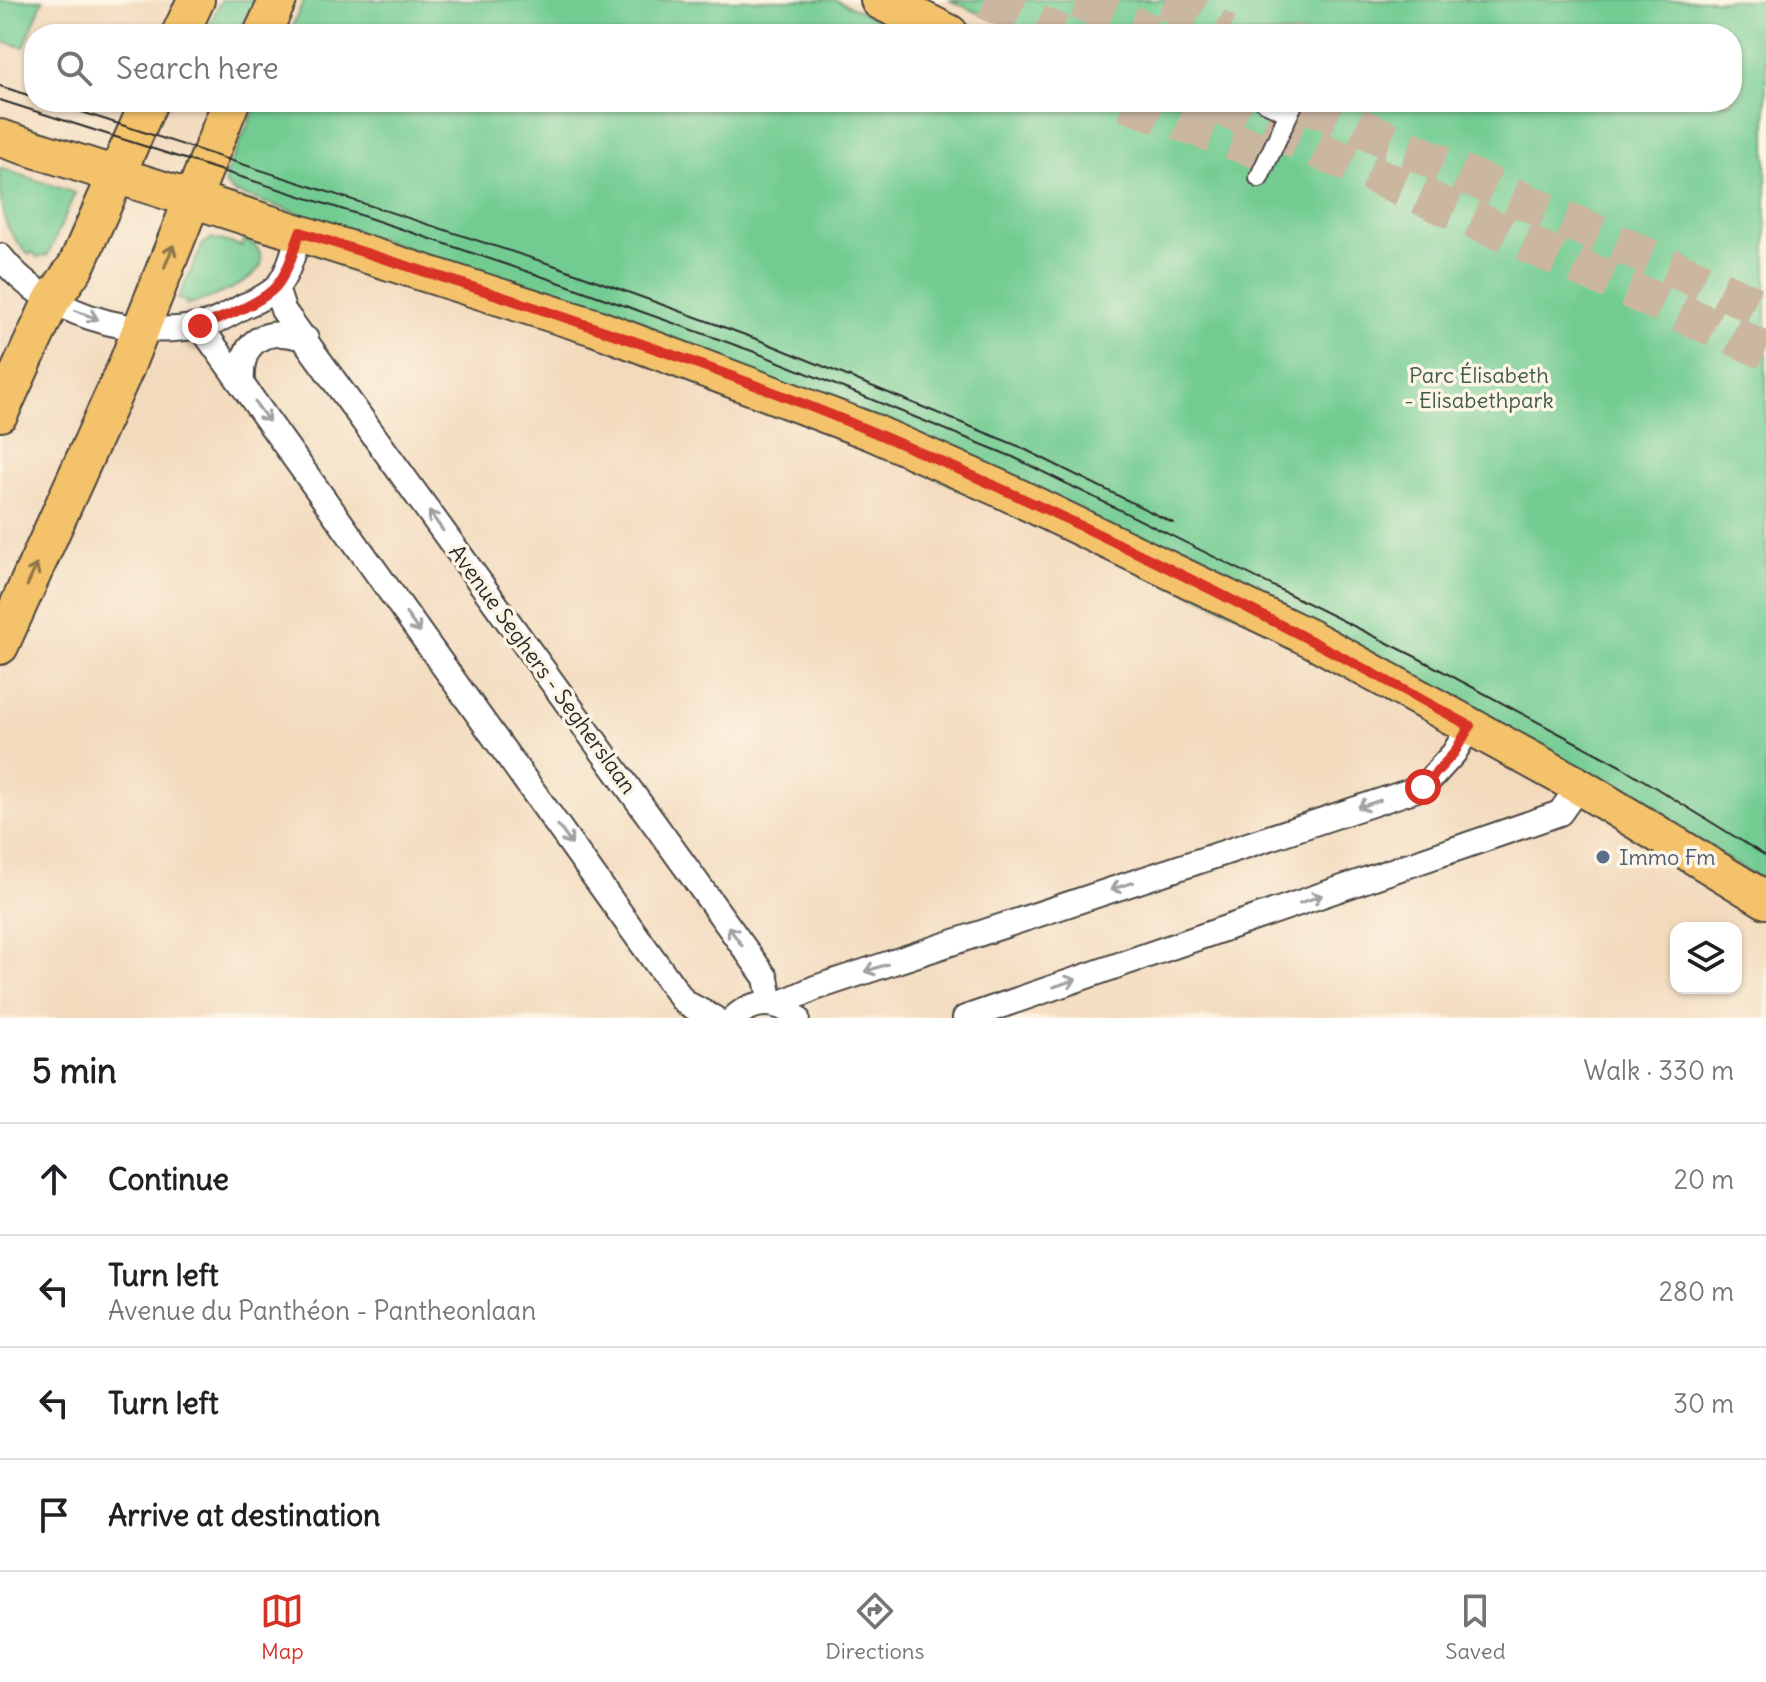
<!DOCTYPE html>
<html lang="en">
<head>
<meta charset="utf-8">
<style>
	body { margin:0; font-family:Delius,sans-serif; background:#f2f2f2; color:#202124 }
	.controls { position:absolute; right:24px; bottom:24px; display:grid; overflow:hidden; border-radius:16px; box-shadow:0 2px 6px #0004 }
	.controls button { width:72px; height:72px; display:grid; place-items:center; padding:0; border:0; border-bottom:2px solid #e0e0e0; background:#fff; color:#202124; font:40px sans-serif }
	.stop { position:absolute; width:24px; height:24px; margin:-18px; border:6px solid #d93025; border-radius:50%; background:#fff }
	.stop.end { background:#d93025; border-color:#fff; box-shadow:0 2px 8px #0008 }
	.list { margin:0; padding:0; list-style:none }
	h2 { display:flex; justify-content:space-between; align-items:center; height:104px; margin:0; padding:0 32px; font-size:34px }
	h2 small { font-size:26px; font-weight:400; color:#757577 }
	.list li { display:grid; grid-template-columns:52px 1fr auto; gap:24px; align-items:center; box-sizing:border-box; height:112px; padding:0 32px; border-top:2px solid #e0e0e0 }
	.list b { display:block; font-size:30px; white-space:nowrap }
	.list p { margin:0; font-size:26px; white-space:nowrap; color:#757577 }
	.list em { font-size:26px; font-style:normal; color:#757577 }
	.icon { flex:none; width:44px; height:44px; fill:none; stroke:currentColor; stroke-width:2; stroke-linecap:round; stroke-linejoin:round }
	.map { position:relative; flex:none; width:1766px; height:1018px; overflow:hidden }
	.search { position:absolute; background:#fff; box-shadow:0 2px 6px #0004; left:24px; right:24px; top:24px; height:88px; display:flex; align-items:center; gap:20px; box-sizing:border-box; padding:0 28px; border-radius:32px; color:#757577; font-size:30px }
	.sheet { height:552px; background:#fff }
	nav { display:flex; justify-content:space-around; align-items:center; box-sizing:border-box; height:112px; border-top:2px solid #e0e0e0; background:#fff; font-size:22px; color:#757577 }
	nav a { display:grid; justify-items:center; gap:4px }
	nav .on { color:#d93025 }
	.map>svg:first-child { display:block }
	.green { fill:#72cc92; stroke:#4e7c5e; stroke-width:2 }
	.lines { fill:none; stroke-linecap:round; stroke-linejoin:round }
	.trunk-tunnel { stroke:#cbb7a0; stroke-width:38; stroke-dasharray:38 19; stroke-linecap:butt }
	.pedestrian-casing { stroke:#494541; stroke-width:22 }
	.minor-casing { stroke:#494541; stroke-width:28 }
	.primary-casing { stroke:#494541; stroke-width:40 }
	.trunk-casing { stroke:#494541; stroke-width:42 }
	.pedestrian { stroke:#fff; stroke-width:18 }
	.minor { stroke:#fff; stroke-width:24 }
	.primary { stroke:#f3c26a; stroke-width:36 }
	.trunk { stroke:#f3c26a; stroke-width:38 }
	.tram { stroke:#2b2b2b; stroke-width:2 }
	.oneway { stroke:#8f764a }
	.oneway2 { stroke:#a0a0a0 }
	.route { stroke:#d93025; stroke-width:10 }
	.service-dot { fill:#5c6f8a; stroke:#fcf5e5; stroke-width:3 }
	.labels { text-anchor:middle; stroke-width:7; stroke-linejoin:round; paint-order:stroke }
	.park-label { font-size:22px; fill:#405b4a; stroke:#fcf5e5 }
	.street-label { font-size:22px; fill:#2b2b2b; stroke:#fcf5e5 }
	.service-label { font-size:22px; fill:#4e5e75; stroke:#fcf5e5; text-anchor:start }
</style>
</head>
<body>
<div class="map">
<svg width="1766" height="1018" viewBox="0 0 1766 1018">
	<rect width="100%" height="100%" fill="#fcf5e5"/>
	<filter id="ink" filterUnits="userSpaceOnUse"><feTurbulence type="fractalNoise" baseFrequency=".0125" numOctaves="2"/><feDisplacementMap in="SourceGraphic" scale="16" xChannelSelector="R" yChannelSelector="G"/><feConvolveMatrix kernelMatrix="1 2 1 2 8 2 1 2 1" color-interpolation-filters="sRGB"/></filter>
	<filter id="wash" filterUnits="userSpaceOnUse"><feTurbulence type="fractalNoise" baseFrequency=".006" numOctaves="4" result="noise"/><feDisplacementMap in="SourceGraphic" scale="32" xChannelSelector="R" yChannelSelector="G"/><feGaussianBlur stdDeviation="1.8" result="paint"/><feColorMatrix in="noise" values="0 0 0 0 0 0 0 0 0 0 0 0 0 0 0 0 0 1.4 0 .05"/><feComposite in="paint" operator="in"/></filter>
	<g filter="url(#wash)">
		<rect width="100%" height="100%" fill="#f3dabd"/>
		<path class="green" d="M0,0h43l-19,47 -24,-6z
			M221,0h33l-15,34h-34z
			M304,0h532l74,34h-621z
			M949,0h58l-10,21z
			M1011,0h755v883l-184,-113 -1104,-499 -245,-79 -8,-8v-8l33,-74h1474v-68h-737z
			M0,168l75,25 -27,62 -10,3 -6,-6 -3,3c-29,-29 -29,-47 -29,-87z
			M212,238l30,8 2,-6c12,4 19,12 17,25 -10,19 -54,35 -75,40l1,-3 -9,-3 25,-55z"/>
	</g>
	<g filter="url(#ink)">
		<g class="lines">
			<path class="trunk-tunnel" d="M985,0l76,34
				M1078,0l75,34
				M1165,0l62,34
				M1124,102l160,57
				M1212,102l554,249
				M1304,102l462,208"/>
			<g class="pedestrian-casing">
				<path id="pedestrian" d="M1265,102l24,11
					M1259,178l35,-76"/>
			</g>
			<g class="minor-casing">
				<path id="minor" d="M0,256c45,57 129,83 199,70 16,-3 31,-12 45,-20 10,-4 24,-11 32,-18 13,-14 18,-39 24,-56
					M276,288l7,22 483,668 5,26
					M200,326l484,676 30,16
					M242,384c-3,-45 24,-58 64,-45
					M777,1005l38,-17 608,-201 31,-34 16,-27
					M734,1018c19,-18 44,-19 63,0
					M965,1018l595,-205 19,-27"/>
			</g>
			<g class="primary-casing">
				<path id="primary" d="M180,34l16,-34
					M262,34l16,-34
					M0,138l594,189 278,105 131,58 309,149 267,147 187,114
					M0,413l52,-113 24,-34 73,-164
					M0,646l125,-277 106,-267"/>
			</g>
			<g class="trunk-casing">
				<path id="trunk" d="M880,0l69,34"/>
			</g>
			<use href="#pedestrian" class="pedestrian"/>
			<use href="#minor" class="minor"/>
			<use href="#primary" class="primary"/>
			<use href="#trunk" class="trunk"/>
			<path class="tram" d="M0,86l34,11
				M0,100l360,115 195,66 197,70 261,106 401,199 208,111 144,89
				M51,102l508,165 200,73 259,106 155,77"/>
		</g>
		<defs><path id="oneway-shaft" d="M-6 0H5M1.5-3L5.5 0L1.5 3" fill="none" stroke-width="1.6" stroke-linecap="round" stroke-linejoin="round" transform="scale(2)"/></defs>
		<g class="oneway">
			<use href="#oneway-shaft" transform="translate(169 256) rotate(-68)"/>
			<use href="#oneway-shaft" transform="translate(32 575) rotate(-66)"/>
		</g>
		<g class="oneway2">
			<use href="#oneway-shaft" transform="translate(87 315) rotate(21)"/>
			<use href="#oneway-shaft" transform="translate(262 412) rotate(54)"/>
			<use href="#oneway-shaft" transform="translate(436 521) rotate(-126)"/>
			<use href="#oneway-shaft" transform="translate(413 623) rotate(54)"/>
			<use href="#oneway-shaft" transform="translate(1369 804) rotate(162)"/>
			<use href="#oneway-shaft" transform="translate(565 835) rotate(54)"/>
			<use href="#oneway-shaft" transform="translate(1122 886) rotate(162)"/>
			<use href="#oneway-shaft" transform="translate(1311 899) rotate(-19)"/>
			<use href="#oneway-shaft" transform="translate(735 936) rotate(-126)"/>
			<use href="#oneway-shaft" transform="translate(876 968) rotate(162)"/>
			<use href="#oneway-shaft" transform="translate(1065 983) rotate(-19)"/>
		</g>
	</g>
	<g class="lines" filter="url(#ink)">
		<path class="route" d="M200,326c21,-8 65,-24 78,-42 11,-15 16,-34 22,-52 193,61 387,122 573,200 204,87 403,187 597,294l-16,27 -31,34"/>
	</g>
	<circle class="service-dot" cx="1603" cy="857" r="8"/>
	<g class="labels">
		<g class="park-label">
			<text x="1479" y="383">Parc Élisabeth<tspan x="1479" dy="25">- Elisabethpark</tspan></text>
		</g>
		<g class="street-label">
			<text transform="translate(543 669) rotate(54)" y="8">Avenue Seghers - Segherslaan</text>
		</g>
		<g class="service-label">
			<text x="1619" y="865">Immo Fm</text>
		</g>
	</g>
</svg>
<div class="controls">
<button><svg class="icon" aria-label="layers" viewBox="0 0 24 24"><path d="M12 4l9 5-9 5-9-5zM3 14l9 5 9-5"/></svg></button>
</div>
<div class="stop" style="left:1423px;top:787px"></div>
<div class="stop end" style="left:200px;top:326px"></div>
<div class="search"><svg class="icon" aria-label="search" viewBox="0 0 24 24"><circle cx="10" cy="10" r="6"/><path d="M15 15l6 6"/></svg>Search here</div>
</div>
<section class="sheet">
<h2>5 min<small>Walk · 330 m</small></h2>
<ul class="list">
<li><svg class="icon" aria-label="ahead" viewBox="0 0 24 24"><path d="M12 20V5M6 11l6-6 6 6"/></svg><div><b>Continue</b></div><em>20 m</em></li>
<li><svg class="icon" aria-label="left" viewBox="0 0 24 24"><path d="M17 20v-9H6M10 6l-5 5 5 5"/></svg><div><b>Turn left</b><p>Avenue du Panthéon - Pantheonlaan</p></div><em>280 m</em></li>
<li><svg class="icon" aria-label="left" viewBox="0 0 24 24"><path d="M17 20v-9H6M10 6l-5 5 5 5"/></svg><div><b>Turn left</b></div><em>30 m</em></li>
<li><svg class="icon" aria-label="arrive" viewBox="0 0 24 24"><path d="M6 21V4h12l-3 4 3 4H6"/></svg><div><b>Arrive at destination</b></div></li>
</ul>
</section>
<nav>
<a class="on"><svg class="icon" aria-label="map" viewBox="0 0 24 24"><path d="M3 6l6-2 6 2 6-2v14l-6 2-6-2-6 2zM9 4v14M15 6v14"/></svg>Map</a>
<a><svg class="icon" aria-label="directions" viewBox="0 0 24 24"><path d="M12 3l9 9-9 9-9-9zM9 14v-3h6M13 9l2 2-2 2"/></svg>Directions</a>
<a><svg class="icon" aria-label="saved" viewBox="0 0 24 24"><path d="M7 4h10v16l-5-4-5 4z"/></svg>Saved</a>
</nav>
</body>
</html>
